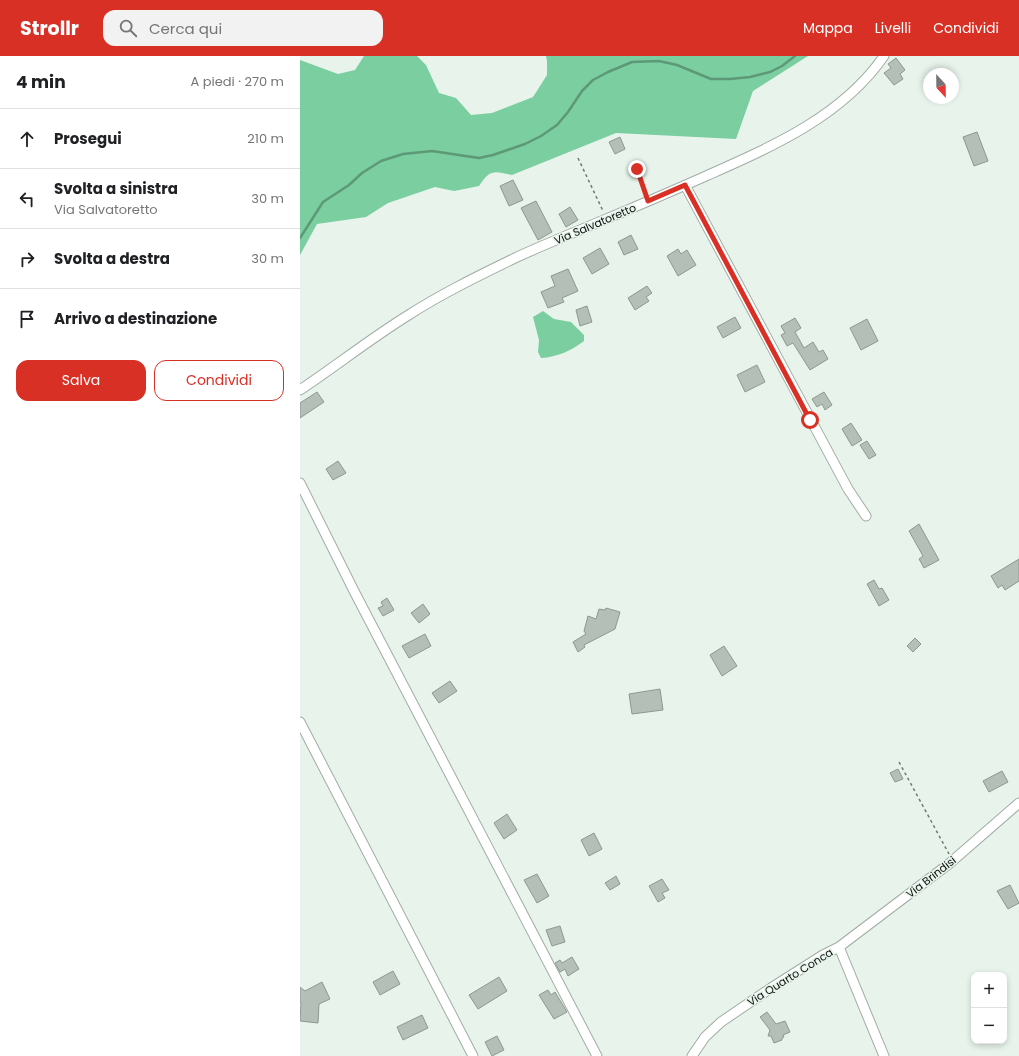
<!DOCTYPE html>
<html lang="it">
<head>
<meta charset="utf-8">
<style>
	body { margin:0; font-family:Poppins,sans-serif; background:#f2f2f2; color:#202124 }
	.controls { position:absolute; right:12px; bottom:12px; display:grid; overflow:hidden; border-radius:8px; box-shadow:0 2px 6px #0003 }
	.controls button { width:36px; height:36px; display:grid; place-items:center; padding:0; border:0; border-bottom:1px solid #e0e0e0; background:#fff; color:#202124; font:20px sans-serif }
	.compass { position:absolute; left:623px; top:12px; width:36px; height:36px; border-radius:50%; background:#fff; box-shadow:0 2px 6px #0003; rotate:158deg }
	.stop { position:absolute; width:12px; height:12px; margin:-9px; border:3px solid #d93025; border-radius:50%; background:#fff }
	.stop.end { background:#d93025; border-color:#fff; box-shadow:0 1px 4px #0008 }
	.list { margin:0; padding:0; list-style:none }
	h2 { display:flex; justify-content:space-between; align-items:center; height:52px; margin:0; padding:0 16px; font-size:17px }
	h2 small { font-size:13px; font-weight:400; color:#757577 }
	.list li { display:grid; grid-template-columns:26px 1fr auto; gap:12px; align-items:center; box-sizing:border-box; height:60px; padding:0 16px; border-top:1px solid #e0e0e0 }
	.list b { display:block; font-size:15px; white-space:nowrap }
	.list p { margin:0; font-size:13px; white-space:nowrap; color:#757577 }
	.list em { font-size:13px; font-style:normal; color:#757577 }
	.actions { display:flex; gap:8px; padding:12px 16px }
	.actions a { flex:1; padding:9px 0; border:1px solid #d93025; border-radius:12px; text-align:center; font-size:14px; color:#d93025 }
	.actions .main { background:#d93025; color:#fff }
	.icon { flex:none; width:22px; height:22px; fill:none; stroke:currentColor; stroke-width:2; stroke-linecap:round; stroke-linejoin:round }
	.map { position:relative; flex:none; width:719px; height:1000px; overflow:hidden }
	header { display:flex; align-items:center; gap:24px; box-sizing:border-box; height:56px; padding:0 20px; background:#d93025; color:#fff }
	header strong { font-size:19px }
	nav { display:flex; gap:22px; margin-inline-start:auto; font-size:14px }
	.search { width:280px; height:36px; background:#f2f2f2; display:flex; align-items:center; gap:10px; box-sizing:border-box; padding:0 14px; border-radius:12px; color:#757577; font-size:15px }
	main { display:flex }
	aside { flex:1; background:#fff }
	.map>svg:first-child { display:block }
	.forest { fill:#7acea0 }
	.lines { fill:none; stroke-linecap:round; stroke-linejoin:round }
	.stream { stroke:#5d9977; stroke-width:2.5 }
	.building { fill:#b4bfb8; stroke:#8d9891 }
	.street-casing { stroke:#a1aca5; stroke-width:11 }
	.path { stroke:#727a74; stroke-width:1.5; stroke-dasharray:3 3; stroke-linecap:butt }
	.street { stroke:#fff; stroke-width:9 }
	.route { stroke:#d93025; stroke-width:5 }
	.labels { text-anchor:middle; stroke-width:3; stroke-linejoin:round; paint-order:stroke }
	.street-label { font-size:11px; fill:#0d110e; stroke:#e7f3eb }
</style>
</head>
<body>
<header>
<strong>Strollr</strong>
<div class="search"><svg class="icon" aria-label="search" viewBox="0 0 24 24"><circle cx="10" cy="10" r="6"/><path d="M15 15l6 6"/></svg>Cerca qui</div>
<nav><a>Mappa</a><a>Livelli</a><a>Condividi</a></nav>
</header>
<main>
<aside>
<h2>4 min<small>A piedi · 270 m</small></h2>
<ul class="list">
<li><svg class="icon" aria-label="ahead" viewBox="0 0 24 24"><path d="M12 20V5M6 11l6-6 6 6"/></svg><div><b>Prosegui</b></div><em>210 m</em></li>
<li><svg class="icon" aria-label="left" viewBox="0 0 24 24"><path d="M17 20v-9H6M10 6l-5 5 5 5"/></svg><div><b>Svolta a sinistra</b><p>Via Salvatoretto</p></div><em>30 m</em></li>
<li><svg class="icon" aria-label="right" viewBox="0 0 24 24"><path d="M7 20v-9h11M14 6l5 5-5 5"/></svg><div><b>Svolta a destra</b></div><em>30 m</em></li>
<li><svg class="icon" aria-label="arrive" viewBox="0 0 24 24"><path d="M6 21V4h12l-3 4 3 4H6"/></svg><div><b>Arrivo a destinazione</b></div></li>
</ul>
<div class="actions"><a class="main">Salva</a><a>Condividi</a></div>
</aside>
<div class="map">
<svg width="719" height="1000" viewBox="0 0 719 1000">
	<rect width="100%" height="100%" fill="#e7f3eb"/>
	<path class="forest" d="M64,0h53l9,9 13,28 17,5 15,17 21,-2 41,-16 14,-22v-14l-1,-5h262l-55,35 -17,48 -120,-6 -104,42c-18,-4 -22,-6 -33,11l-25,5 -19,-4 -47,16 -22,14 -49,7 -17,31v-195l38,14 17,-4z
		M243,255l11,8 17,3 13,13v6c-13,10 -27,16 -43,17l-3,-6 1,-12 -6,-23z"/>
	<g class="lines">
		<path class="stream" d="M0,182l23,-36 26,-17 13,-12 19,-12 22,-7 29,-3 47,7 14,-3 32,-11 16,-8 16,-11 11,-13 14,-21 11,-11 15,-8 24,-10 27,-1 18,4 34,14h19l20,-2 20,-5 12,-6 13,-10"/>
	</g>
	<path class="building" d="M596,2l9,12 -5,4 3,5 -9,6 -10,-12 7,-5 -3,-4z
		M677,76l11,29 -14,5 -11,-29z
		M320,81l5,12 -10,5 -6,-12z
		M213,124l10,20 -14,6 -9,-20z
		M236,145l16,31 -14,8 -17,-32z
		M270,151l8,13 -12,7 -7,-13z
		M331,179l7,14 -14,6 -6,-13z
		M300,192l9,16 -17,10 -9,-16z
		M378,193l3,5 6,-4 9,15 -18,11 -11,-20z
		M268,213l10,22 -16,7 2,4 -16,6 -7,-16 14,-6 -4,-10z
		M347,230l5,7 -6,4 3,4 -14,9 -7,-12z
		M287,250l5,16 -12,4 -4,-16z
		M435,261l6,11 -18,10 -6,-11z
		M495,262l6,10 -6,4 9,16 9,-6 6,10 4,-2 5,9 -18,11 -17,-27 -6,3 -6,-11 4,-2 -4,-7z
		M567,263l11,22 -17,9 -11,-22z
		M457,309l8,17 -20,10 -8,-17z
		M17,336l7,10 -24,16v-15z
		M524,336l8,13 -7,5 -3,-6 -5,3 -5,-8z
		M551,367l11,17 -10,6 -10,-17z
		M567,385l9,14 -7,4 -9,-14z
		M38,405l8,12 -13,7 -7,-11z
		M619,468l20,36 -15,8 -5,-9 4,-3 -14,-25z
		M719,503v22l-14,9 -3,-5 -4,3 -7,-12z
		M574,524l5,9 3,-1 7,12 -10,6 -12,-22z
		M87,542l7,12 -11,6 -5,-8 5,-2 -2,-4z
		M123,548l7,10 -11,9 -8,-10z
		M306,552l14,4 -5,17 -31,16 1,2 -7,5 -5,-10 13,-8 -2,-3 4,-15 8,3 3,-10 6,1z
		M125,578l6,12 -22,12 -7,-12z
		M615,582l6,6 -8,8 -6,-6z
		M424,590l13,20 -15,10 -12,-21z
		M150,625l7,10 -18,12 -7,-10z
		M360,633l3,21 -31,4 -3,-20z
		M598,713l5,10 -8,3 -5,-9z
		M702,715l6,11 -19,10 -6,-11z
		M207,758l10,16 -13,9 -10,-16z
		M294,777l8,16 -13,7 -8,-16z
		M237,818l12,22 -12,7 -13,-23z
		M316,820l4,8 -10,6 -5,-7z
		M362,823l7,11 -7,3 3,5 -7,4 -9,-16z
		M710,829l9,18 -11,6 -11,-18z
		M260,870l5,16 -13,4 -6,-16z
		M272,901l7,12 -11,7 -3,-7 -5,3 -5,-9 5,-3 2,3z
		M93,915l7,13 -20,11 -7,-13z
		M199,921l8,14 -29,18 -9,-14z
		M22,926l8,17 -11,5 -1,19 -18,-2 1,-18 -1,-1v-15l5,4z
		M248,934l3,5 4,-3 12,20 -13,7 -15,-24z
		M467,956l9,12 9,-3 5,11 -7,3 1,2 -2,1v2l-8,3 -3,-7h-3l2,-6 -10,-13z
		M122,959l6,13 -25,12 -6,-13z
		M197,980l7,14 -12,6 -7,-14z"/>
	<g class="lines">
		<g class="street-casing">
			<path id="street" d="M385,129l163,304 18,27
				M0,334c36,-24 70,-51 107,-74 34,-22 71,-40 108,-58 28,-13 56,-24 84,-36 36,-15 71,-30 107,-46 65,-29 136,-59 178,-120
				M0,427l55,110 242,463
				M0,666l173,334
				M539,891l111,-84 69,-60
				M392,1000l13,-19 16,-15 50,-34 52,-33 16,-8 45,109"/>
		</g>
		<path class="path" d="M278,102l25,53
			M337,113l9,25
			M599,706l50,92"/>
		<use href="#street" class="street"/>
	</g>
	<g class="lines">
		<path class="route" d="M337,113l11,32 37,-16 125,235"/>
	</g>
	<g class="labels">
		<g class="street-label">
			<text transform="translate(295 168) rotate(-23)" y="4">Via Salvatoretto</text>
			<text transform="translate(631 821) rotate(-38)" y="4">Via Brindisi</text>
			<text transform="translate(490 921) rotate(-32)" y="4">Via Quarto Conca</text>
		</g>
	</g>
</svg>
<div class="controls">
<button>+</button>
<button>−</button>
</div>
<svg class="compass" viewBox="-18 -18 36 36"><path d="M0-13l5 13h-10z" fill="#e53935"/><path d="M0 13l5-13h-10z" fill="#757577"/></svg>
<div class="stop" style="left:510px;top:364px"></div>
<div class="stop end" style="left:337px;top:113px"></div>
</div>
</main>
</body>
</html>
